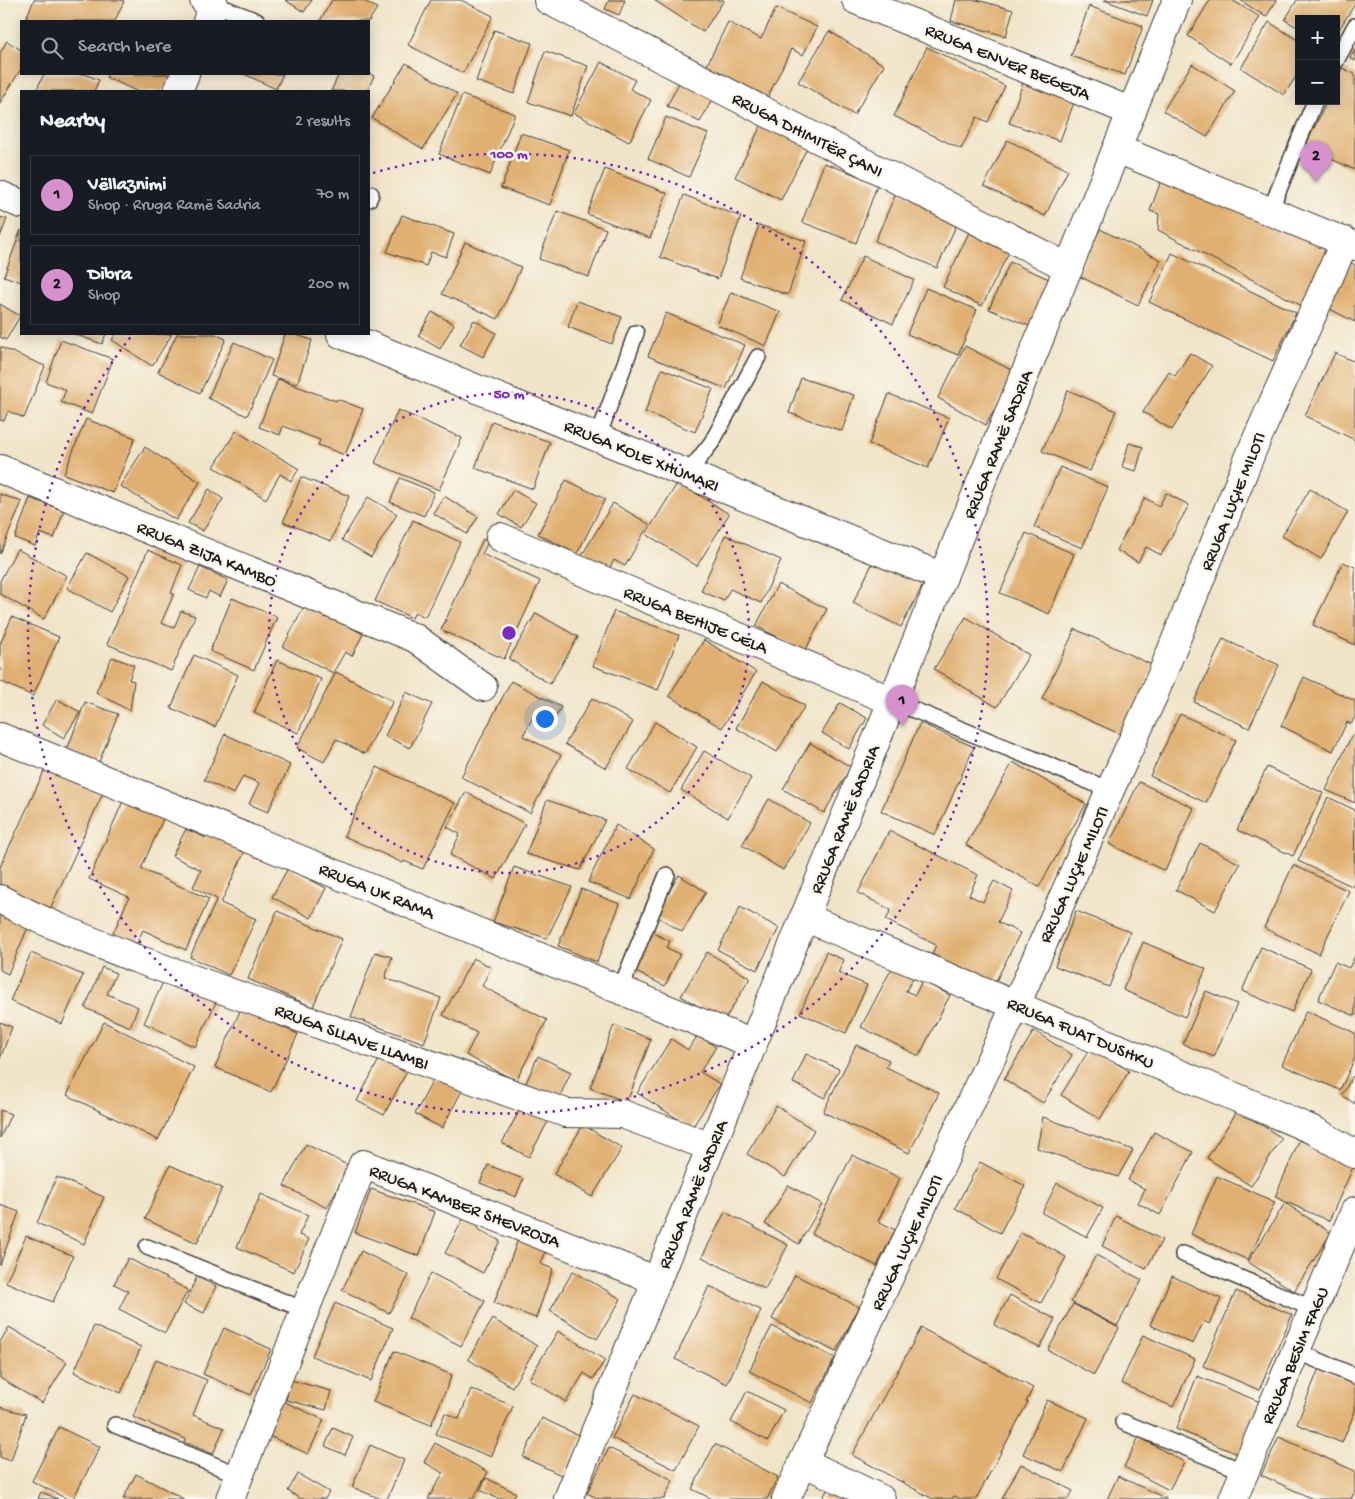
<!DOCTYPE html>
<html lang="en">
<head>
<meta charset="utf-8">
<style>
	body { margin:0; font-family:"Gochi Hand",sans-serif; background:#20242c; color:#f1f3f6 }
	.controls { position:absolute; right:15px; top:15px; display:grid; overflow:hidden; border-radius:0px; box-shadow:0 2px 12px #0003 }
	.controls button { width:45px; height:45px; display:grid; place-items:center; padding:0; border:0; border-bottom:1px solid #363941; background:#171b24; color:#f1f3f6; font:25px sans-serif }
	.you { position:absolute; left:544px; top:718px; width:18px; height:18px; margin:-12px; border:4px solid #fff; border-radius:50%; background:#1a73e8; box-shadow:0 0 0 8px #1a73e833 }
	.badge { display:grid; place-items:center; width:32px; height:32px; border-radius:50%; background:#d690ce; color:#111; font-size:16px; font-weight:700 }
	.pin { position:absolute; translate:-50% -41px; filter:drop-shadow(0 1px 2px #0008) }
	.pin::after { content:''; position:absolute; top:26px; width:18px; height:15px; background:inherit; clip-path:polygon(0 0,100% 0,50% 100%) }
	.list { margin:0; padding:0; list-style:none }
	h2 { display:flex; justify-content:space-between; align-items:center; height:65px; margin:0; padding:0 20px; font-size:21px }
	h2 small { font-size:16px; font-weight:400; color:#9ea1a6 }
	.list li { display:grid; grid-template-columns:32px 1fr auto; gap:15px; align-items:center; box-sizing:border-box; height:80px; margin:0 10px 10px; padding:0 10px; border:1px solid #363941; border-radius:0px }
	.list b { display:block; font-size:19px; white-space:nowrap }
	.list p { margin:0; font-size:16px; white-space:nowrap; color:#9ea1a6 }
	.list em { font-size:16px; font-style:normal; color:#9ea1a6 }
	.icon { flex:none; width:28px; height:28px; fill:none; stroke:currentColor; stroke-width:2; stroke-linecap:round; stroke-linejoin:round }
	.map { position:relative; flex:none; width:1355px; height:1499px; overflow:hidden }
	.search { position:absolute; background:#171b24; box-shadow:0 2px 12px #0003; left:20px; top:20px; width:350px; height:55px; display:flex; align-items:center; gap:12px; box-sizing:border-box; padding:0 18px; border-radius:0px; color:#9ea1a6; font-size:19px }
	.panel { position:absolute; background:#171b24; box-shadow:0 2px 12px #0003; left:20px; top:90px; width:350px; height:245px; border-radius:0px }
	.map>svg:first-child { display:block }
	.building { fill:#e0b072 }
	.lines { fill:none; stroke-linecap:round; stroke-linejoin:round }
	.service-casing { stroke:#3c3a36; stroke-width:18 }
	.minor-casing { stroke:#3c3a36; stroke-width:30 }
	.tertiary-casing { stroke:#3c3a36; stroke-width:30 }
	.service { stroke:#fff; stroke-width:15 }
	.minor { stroke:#fff; stroke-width:28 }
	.tertiary { stroke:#fff; stroke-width:28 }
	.ring { fill:none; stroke:#7b2cbf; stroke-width:2.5; stroke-dasharray:2.5 5 }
	.labels { text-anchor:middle; stroke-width:5; stroke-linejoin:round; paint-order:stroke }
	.street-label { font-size:18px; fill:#1c1c1c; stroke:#fbf7ec }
	.centre { fill:#7b2cbf; stroke:#fbf7ec; stroke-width:2.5 }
	.ring-label { font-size:15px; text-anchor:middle; font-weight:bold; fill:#7b2cbf; stroke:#fbf7ec; stroke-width:5; stroke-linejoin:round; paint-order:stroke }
</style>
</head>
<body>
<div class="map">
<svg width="1355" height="1499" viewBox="0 0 1355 1499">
	<rect width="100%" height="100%" fill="#fbf7ec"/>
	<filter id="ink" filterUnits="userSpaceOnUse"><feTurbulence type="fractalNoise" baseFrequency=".02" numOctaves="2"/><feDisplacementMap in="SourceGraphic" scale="10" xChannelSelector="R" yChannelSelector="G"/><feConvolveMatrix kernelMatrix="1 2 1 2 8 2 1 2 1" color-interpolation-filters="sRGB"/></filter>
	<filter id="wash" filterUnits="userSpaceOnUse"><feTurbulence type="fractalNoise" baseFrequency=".0096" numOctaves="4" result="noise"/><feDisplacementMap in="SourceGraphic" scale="20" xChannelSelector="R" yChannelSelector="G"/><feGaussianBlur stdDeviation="1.12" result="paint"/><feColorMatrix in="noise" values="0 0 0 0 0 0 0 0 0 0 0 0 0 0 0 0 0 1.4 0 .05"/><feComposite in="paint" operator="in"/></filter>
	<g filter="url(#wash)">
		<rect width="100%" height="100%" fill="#f0e4c8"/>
		<g id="blocks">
			<path class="building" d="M34,0h88l2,1 -9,20h-82l-7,-3z
				M285,0h27l-8,12z
				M332,0h30l15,8 -8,13h-49z
				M431,0h30l32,16 -30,57 -55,-28z
				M609,0h16l-6,15 -14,-6z
				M654,0h70l-21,32z
				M956,0h21l36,10 -7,26 -55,-15z
				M1104,0h49l-6,16z
				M1210,0h22l28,17 -29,47 -43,-28z
				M1240,0h37l-11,17z
				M1297,0h58v4l-19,30v-15h-37v9l-14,-8z
				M1089,6l54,20 -18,49 -54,-19z
				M776,8l41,19 -14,28 -12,-6 -26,54 -62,-30 25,-51 33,17z
				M1269,22l30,19v31l-15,23 -43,-27z
				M494,30l38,13 -18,51 -38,-13z
				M829,31l55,34 -30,50 -56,-33z
				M7,41l14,9v19l-21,34v-50z
				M927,47l78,39 -17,36 -11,-5 -16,32 -67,-33z
				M1355,50v11l-5,-3z
				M545,51l43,15 -17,50 -43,-14z
				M601,62l34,18 -5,9 21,11 -22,42 -55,-29z
				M406,63l51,31 -34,55 -51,-31z
				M1192,64l43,27 -28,46 -44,-26z
				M1342,68l13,6v96l-50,-23 22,-46h9v-20z
				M369,73l5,3 -7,15h-36l8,-17z
				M44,74h40l15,6 -5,11h-58z
				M108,74h64l-9,17h-27l-30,-14z
				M244,74h39l-7,15z
				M682,77l33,17 -15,28 -33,-16z
				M1025,77l52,17 -17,47 -51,-18z
				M462,95l53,19 -25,61 -51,-21z
				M666,117l42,17 -19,43 -41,-18z
				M763,122l46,22 -28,56 -46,-23z
				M521,133l48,17 -19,55 -49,-17z
				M1007,140l61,30 -23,46 -61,-30z
				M824,163l54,20 -22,60 -54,-21z
				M605,169l62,24 -17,45 -63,-24z
				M1162,178l169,67 -25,63 -148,-78 1,-16 -9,-3z
				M897,191l62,28 -22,49 -62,-27z
				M684,195l57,22 -23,62 -58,-22z
				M557,211l49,18 -17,48 -50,-18z
				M402,215l52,19 -8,23 -15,-5 -5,14 -39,-14z
				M0,217l7,2 -7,18z
				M759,225l47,16 -18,54 -48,-17z
				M972,226l40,20 -30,60 -39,-19z
				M1100,229l61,31 -23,45 -61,-30z
				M21,230v52l-17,-6z
				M465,242l56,25 -23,52 -56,-25z
				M1172,253l124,60 -23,48 -124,-59z
				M863,256l51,24 -21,44 -51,-24z
				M1348,261l7,4v57l-29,-15z
				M1010,262l39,17 -20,47 -40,-17z
				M926,288l51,22 -19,45 -51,-21z
				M731,292l49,20 -14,34 -49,-21z
				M577,301l45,16 -10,27 -44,-17z
				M0,304l20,12 -14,24 -6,-3z
				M432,312l22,12 -14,25 -22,-13z
				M666,313l79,32 -19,44 -78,-33z
				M474,320l22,13 -13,24 -23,-12z
				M74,334h32l-4,10z
				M116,334h56l-20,32 -40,-26z
				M177,334h38l11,5 -26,54 -42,-21z
				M285,334h8l19,6 -15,44 -26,-8z
				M61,340l52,19 -21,55 -31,-12 5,-12 -20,-8z
				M234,342l38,18 -25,56 -39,-18z
				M965,346l50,26 -29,53 -48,-27z
				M0,347l45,19 -21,52 -16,-7 -4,10 -4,-1z
				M1190,353l22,13 -40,64 -29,-18 26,-40 6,4z
				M1335,353l20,9v78l-50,-24z
				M662,369l51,20 -18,43 -50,-20z
				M801,378l53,17 -12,36 -53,-18z
				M278,379l58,22 1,-2 26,10 -18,46 -27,-10 2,-5 -37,-14 -3,9 -21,-8z
				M1068,390l48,21 -26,60 -48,-20z
				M889,394l60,24 -21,50 -59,-24z
				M398,410l64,28 -23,52 -64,-27z
				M86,419l49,19 -22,55 -49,-19z
				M492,421l58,21 -17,47 -58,-21z
				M236,431l63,38 -8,12 -11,-7 -14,25 -52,-32z
				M1129,443l14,4 -7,24 -14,-4z
				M145,447l55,35 -24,38 -56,-34z
				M1060,467l48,20 -26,61 -48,-21z
				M301,477l48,19 -18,45 -48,-19z
				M400,478l34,14 -10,24 -34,-14z
				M566,480l39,19 -28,55 -39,-20z
				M678,482l51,32 -32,52 -51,-32z
				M209,489l14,10 -20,32 -15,-8z
				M1310,489l38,23 -27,47 -39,-23z
				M513,490l23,13 -15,24 -22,-13z
				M1166,493l23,12 -28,50 -15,-8 -8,15 -22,-12 29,-52 14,8z
				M0,494l22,8 -22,52z
				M444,496l34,21 -11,17 -34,-21z
				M368,497l29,17 -26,43 -29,-17z
				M30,498l34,13 -10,27 -14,-5 -5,13 -20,-8z
				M613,503l36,21 -24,42 -11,-6 -7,13 -26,-16z
				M413,520l47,22 -35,75 -10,-5 -3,6 -37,-17z
				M1026,533l48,21 -25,60 -49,-21z
				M725,535l56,25 -20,43 -31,-14 -6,12 -23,-10z
				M483,539l5,3 -6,12 58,27 -36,78 -63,-29z
				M17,549l50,27 -23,43 -44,-25v-13z
				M148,550l34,15 -11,28 3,1 -13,29 13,5 7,-17 14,5 -24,55 -64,-27z
				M87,553l42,23 -19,36 -43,-24z
				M874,560l49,25 -22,42 -48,-24z
				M1343,562l12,5v78l-42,-20z
				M200,567l28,13 -8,17 -11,-6 -3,7 -17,-8z
				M778,584l49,25 -22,42 -49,-25z
				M232,598l45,19 -23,53 -44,-19z
				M306,603l57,31 -11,22 -7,-4 -12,21 -50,-26z
				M614,611l65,24 -21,55 -65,-24z
				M536,613l42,24 -28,47 -41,-25z
				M12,617l47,20 -26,59 -33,-15v-37z
				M966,617l63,38 -32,52 -63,-38z
				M1075,629l79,37 -32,69 -80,-36z
				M1223,639l56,26 -30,63 -55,-26z
				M704,640l52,32 -34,56 -53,-32z
				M194,655l44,20 -23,52 -44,-19z
				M112,657l22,8 -5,15 5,1 -4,30 -34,-19z
				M277,660l44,19 -23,54 -44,-20z
				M336,672l57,29 -28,53 -29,-15 -12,23 -27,-14z
				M1304,677l51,24v16l-4,7 -4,-2 -14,29 -52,-25z
				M511,681l50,26 -10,19 -18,-9 -10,19 38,19 -31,58 -69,-36z
				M763,681l42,25 -28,46 -41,-24z
				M406,692l26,12 -22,44 -25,-12z
				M592,698l41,24 -27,46 -41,-24z
				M57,699l23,13 -16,26 -22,-13z
				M85,702l33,12 -19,48 -32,-12z
				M840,703l27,15 -18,31 -27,-16z
				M1180,714l56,26 -30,63 -56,-27z
				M655,722l42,25 -27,46 -42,-24z
				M920,723l54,24 -39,88 -54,-24z
				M225,734l65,31 -22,47 -19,-8 10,-21 -16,-7 -9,18 -30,-14z
				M1352,735l3,2v66l-29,-13z
				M810,743l41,24 -27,46 -41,-24z
				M704,751l47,27 -23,40 -47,-28z
				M1013,762l73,42 -47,83 -73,-42z
				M46,767l57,26 -53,116 -50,-23v-19z
				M377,767l78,36 -32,66 -19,-8 -1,2 -59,-27z
				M1267,767l56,26 -30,63 -56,-26z
				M1139,782l55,26 -29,63 -56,-27z
				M466,792l59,32 -29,55 -46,-24 10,-21 -13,-7z
				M1328,797l27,13 -1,77 -56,-26z
				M124,799l40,18 -23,52 68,30 -23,51 -43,-20 -8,17 -23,-11 17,-39 -40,-18z
				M769,799l41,24 -27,47 -41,-25z
				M547,800l58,20 -25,50 -54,-16z
				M616,825l38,24 -23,50 -43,-17z
				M186,829l20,9 2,-4 37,17 -24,52 35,16 -27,56 -39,-18 27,-58 -24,-12 8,-17 -29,-14z
				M889,831l89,44 -9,20 14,7 11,-21 19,10 -15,31 22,11 -26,52 -62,-31 4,-9 -50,-25 5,-10 -33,-17z
				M1200,843l40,21 -25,47 -39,-21z
				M1293,865l56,26 -30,63 -55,-26z
				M514,867l58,20 -25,51 -54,-16z
				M288,868l38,20 -15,30 -39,-21z
				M679,875l27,17 -24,40 -27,-17z
				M581,889l39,15 -23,58 -39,-16z
				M740,907l39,21 -22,42 -39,-20z
				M277,911l65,28 -29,68 -65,-28z
				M1076,911l54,21 -21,55 -54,-21z
				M0,912l29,13 -21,49 -8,-4z
				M653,933l17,8 -3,7 13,6 -15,32 -31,-15z
				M1143,942l63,27 -21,48 -62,-27z
				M1261,947l50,22 -19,43 -50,-21z
				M375,952l17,5 -7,21 56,20 -17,45 -73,-26z
				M707,952l43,26 -26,43 -43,-25z
				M826,952l18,8 -6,13 29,12 -21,48 -46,-20z
				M31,953l52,22 -21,49 -52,-23z
				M1355,956v60l-37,-16 17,-38 14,6z
				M473,958l18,9 -9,19 65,34 -31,61 -50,-26 11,-22 -34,-18z
				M102,967l14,6 -9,21 31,13 -8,20 -45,-19z
				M892,968l21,10 -7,13 9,4 7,-14 28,14 -31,61 -58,-29z
				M165,978l51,24 -21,45 -51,-24z
				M1206,991l31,13 -23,53 -31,-13z
				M241,1009l57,25 -27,58 -56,-25z
				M1306,1011l49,22v25l-15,32 -58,-25z
				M0,1022l12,5 -12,32z
				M104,1022l90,45 -36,73 -91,-45z
				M614,1025l37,14 -24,63 -37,-14z
				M1034,1031l38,24 -29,48 -39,-24z
				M698,1035l18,12 -16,25 20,12 -28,44 -55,-35 34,-54 17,11z
				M856,1045l33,15 -3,7 53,26 -30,60 -86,-41z
				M1091,1047l38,24 -29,48 -39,-24z
				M806,1054l33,15 -14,29 -32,-15z
				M538,1056l33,16 -13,28 -33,-15z
				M380,1058l26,15 -22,42 -27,-14z
				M438,1071l27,14 -23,43 -27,-14z
				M1353,1076l2,1v27l-13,-9z
				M525,1100l27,14 -23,43 -27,-14z
				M776,1106l38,24 -29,47 -38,-23z
				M0,1110l11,4 -11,24z
				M1238,1110l44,28 -31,48 -44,-28z
				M1043,1117l90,33 -15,27 -81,-29z
				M583,1125l39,23 -30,49 -38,-23z
				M1154,1132l39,20 -33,63 -22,-12 7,-14 -17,-9z
				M1300,1139l55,24 -26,58 -54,-24z
				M306,1144l43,22 -22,42 -43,-22z
				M852,1155l48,23 -22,43 17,9 -18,36 -65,-32z
				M980,1162l45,24 -25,47 -45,-25z
				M170,1165l52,23 -25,55 -52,-24z
				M488,1165l35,14 -7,18 -36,-14z
				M1217,1176l58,26 -27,58 -57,-26z
				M57,1177l47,20 -20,47 -47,-21z
				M1057,1183l46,25 -16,29 -45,-24z
				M788,1185l34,19 -23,40 -34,-20z
				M371,1189l64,23 -16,44 -64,-23z
				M261,1194l47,21 -9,20 10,4 -15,33 -57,-25z
				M1285,1203l46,30 -37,58 -46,-29z
				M0,1205l19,7 -19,53z
				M467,1212l16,8 -5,9 22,12 -17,32 -38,-20z
				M725,1212l63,33 -23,44 -63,-32z
				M1116,1216l46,24 -16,29 -44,-23z
				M1021,1232l45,25 -25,46 -45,-24z
				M26,1236l47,20 -20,46 -47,-20z
				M519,1237l28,10 -6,17 12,5 -17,49 -42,-15z
				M361,1251l48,24 -20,38 -47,-23z
				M1096,1255l46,25 -25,46 -46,-24z
				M128,1258l60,32 -23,43 -46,-24 9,-18 -14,-7z
				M573,1271l48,28 -24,40 -47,-28z
				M431,1273l54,28 -24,45 -53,-28z
				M795,1275l64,32 -23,45 -64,-33z
				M1172,1276l49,23 -12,25 -5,-3 -11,23 -43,-19z
				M197,1277l19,9 -12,27 -20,-9z
				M709,1286l52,24 -34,74 -52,-25z
				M1236,1291l56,24 -33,75 -56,-24z
				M1010,1295l45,24 -15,29 -46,-23z
				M335,1303l58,25 -22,53 -59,-25z
				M1073,1304l46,24 -25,47 -46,-25z
				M493,1319l44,27 -25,41 -44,-28z
				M94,1326l47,21 -20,46 -47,-21z
				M772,1326l63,32 -23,45 -63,-32z
				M9,1327l58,35 -25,41 -42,-25v-36z
				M224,1328l47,21 -20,46 -48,-21z
				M921,1328l112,60 -7,14h2l-52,97h-16l-6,-3 -2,3h-19l-81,-44z
				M558,1331l47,29 -12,19 -9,-6 -18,29 -37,-23z
				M1143,1335l52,24 -22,48 -52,-24z
				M394,1351l58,24 -21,50 -58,-23z
				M156,1359l51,21 -14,35 31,13 -11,26 -29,-12 2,-3 -53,-22z
				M1319,1368l36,14v29l-13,32 -45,-19z
				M1197,1376l68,28 -22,52 -67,-27z
				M291,1380l40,11 -5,19 -40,-10z
				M471,1389l42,17 -22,51 -55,-23 9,-21 14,6z
				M747,1391l37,19 -16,31 -37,-19z
				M635,1394l64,32 -23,44 -64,-32z
				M281,1400l43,20 -16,34 -43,-20z
				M1047,1400l41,18 -25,54 -40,-18z
				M0,1407l26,7 -15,47 -11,-4z
				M542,1418l40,19 -19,39 -40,-19z
				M59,1427l41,20 -27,52h-6l-35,-18z
				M333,1428l20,9 -8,18 -20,-9z
				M1139,1437l45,25 -15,28 -45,-23z
				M1279,1437l76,34v20l-4,8h-38l-52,-24z
				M435,1443l53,29 -15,27h-45l15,-26 -19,-11z
				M715,1444l63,33 -11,22h-55l-20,-10z
				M370,1445l34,15 -17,39h-6l-29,-12z
				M609,1448l64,32 -9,19h-65l-12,-6z
				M1021,1464l52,27 -5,8h-66z
				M136,1474l48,25h-61z
				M298,1474l31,18 -4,7h-24l-13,-8z
				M1118,1476l49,23h-60z
				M486,1478l30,15 -4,6h-13l-19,-9z
				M830,1485l30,14h-38z
				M41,1492l17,7h-20z"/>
		</g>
	</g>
	<g filter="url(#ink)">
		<use href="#blocks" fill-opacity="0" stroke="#3c3a36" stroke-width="1"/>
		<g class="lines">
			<g class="service-casing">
				<path id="service" d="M214,4l43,17
					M1336,61l19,-35
					M369,199l2,-5
					M1270,211l45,-110
					M598,437l38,-104
					M687,474l25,-32 46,-85
					M892,701l218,89
					M620,990l47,-115
					M147,1247l158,63
					M1183,1254l131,55
					M1296,1351l59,25
					M1123,1422l122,50
					M115,1425l124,50"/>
			</g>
			<g class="minor-casing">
				<path id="minor" d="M204,0l10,4 -7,17
					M548,0l521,268
					M856,0l276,112
					M178,91l7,-17
					M0,195l21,9
					M341,334l602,243
					M0,469l415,169 68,49
					M500,537l392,164
					M0,737l753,307
					M0,899c44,24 91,42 137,60l429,154 56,1 89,33
					M804,917l455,190 56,24 40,23
					M803,1462l78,37
					M230,1499l133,-335 294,117
					M1233,1499l122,-288"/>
			</g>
			<g class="tertiary-casing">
				<path id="tertiary" d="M1117,149l238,97
					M568,1499l609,-1499
					M786,1499l230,-494 94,-215 44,-96 99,-246 92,-207"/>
			</g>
			<use href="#service" class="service"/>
			<use href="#minor" class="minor"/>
			<use href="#tertiary" class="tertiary"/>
		</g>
	</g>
	<g class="ring">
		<circle cx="509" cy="633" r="240"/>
		<path d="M373 173A480 480 0 1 1 133 334"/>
	</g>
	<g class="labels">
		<g class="street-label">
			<text transform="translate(1008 61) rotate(22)" y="6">RRUGA ENVER BEGEJA</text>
			<text transform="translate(808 134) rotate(27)" y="6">RRUGA DHIMITËR ÇANI</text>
			<text transform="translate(997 444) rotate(-68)" y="6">RRUGA RAMË SADRIA</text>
			<text transform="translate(642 455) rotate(22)" y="6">RRUGA KOLE XHUMARI</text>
			<text transform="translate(1232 501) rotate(-68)" y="6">RRUGA LUÇIE MILOTI</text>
			<text transform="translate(207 553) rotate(22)" y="6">RRUGA ZIJA KAMBO</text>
			<text transform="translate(696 619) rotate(22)" y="6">RRUGA BEHIJE CELA</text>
			<text transform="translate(844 819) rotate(-68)" y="6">RRUGA RAMË SADRIA</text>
			<text transform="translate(1073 874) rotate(-66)" y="6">RRUGA LUÇIE MILOTI</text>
			<text transform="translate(377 890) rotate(22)" y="6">RRUGA UK RAMA</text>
			<text transform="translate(1081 1032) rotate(23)" y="6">RRUGA FUAT DUSHKU</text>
			<text transform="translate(352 1036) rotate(20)" y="6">RRUGA SLLAVE LLAMBI</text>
			<text transform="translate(692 1194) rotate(-68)" y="6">RRUGA RAMË SADRIA</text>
			<text transform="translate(465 1205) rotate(21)" y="6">RRUGA KAMBER SHEVROJA</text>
			<text transform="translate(906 1242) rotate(-65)" y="6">RRUGA LUÇIE MILOTI</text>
			<text transform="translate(1294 1355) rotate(-67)" y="6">RRUGA BESIM FAGU</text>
		</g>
	</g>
	<circle cx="509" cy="633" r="8" class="centre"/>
	<g class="ring-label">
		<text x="509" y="158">100 m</text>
		<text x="509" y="398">50 m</text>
	</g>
</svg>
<div class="controls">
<button>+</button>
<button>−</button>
</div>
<div class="you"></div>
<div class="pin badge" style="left:902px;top:726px">1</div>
<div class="pin badge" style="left:1316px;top:182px">2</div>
<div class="search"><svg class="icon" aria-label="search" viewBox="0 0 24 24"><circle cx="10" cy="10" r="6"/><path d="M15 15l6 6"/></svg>Search here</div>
<section class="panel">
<h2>Nearby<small>2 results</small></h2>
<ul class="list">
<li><span class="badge">1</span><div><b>Vëllaznimi</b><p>Shop · Rruga Ramë Sadria</p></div><em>70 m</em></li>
<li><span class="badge">2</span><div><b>Dibra</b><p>Shop</p></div><em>200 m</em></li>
</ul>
</section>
</div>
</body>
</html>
